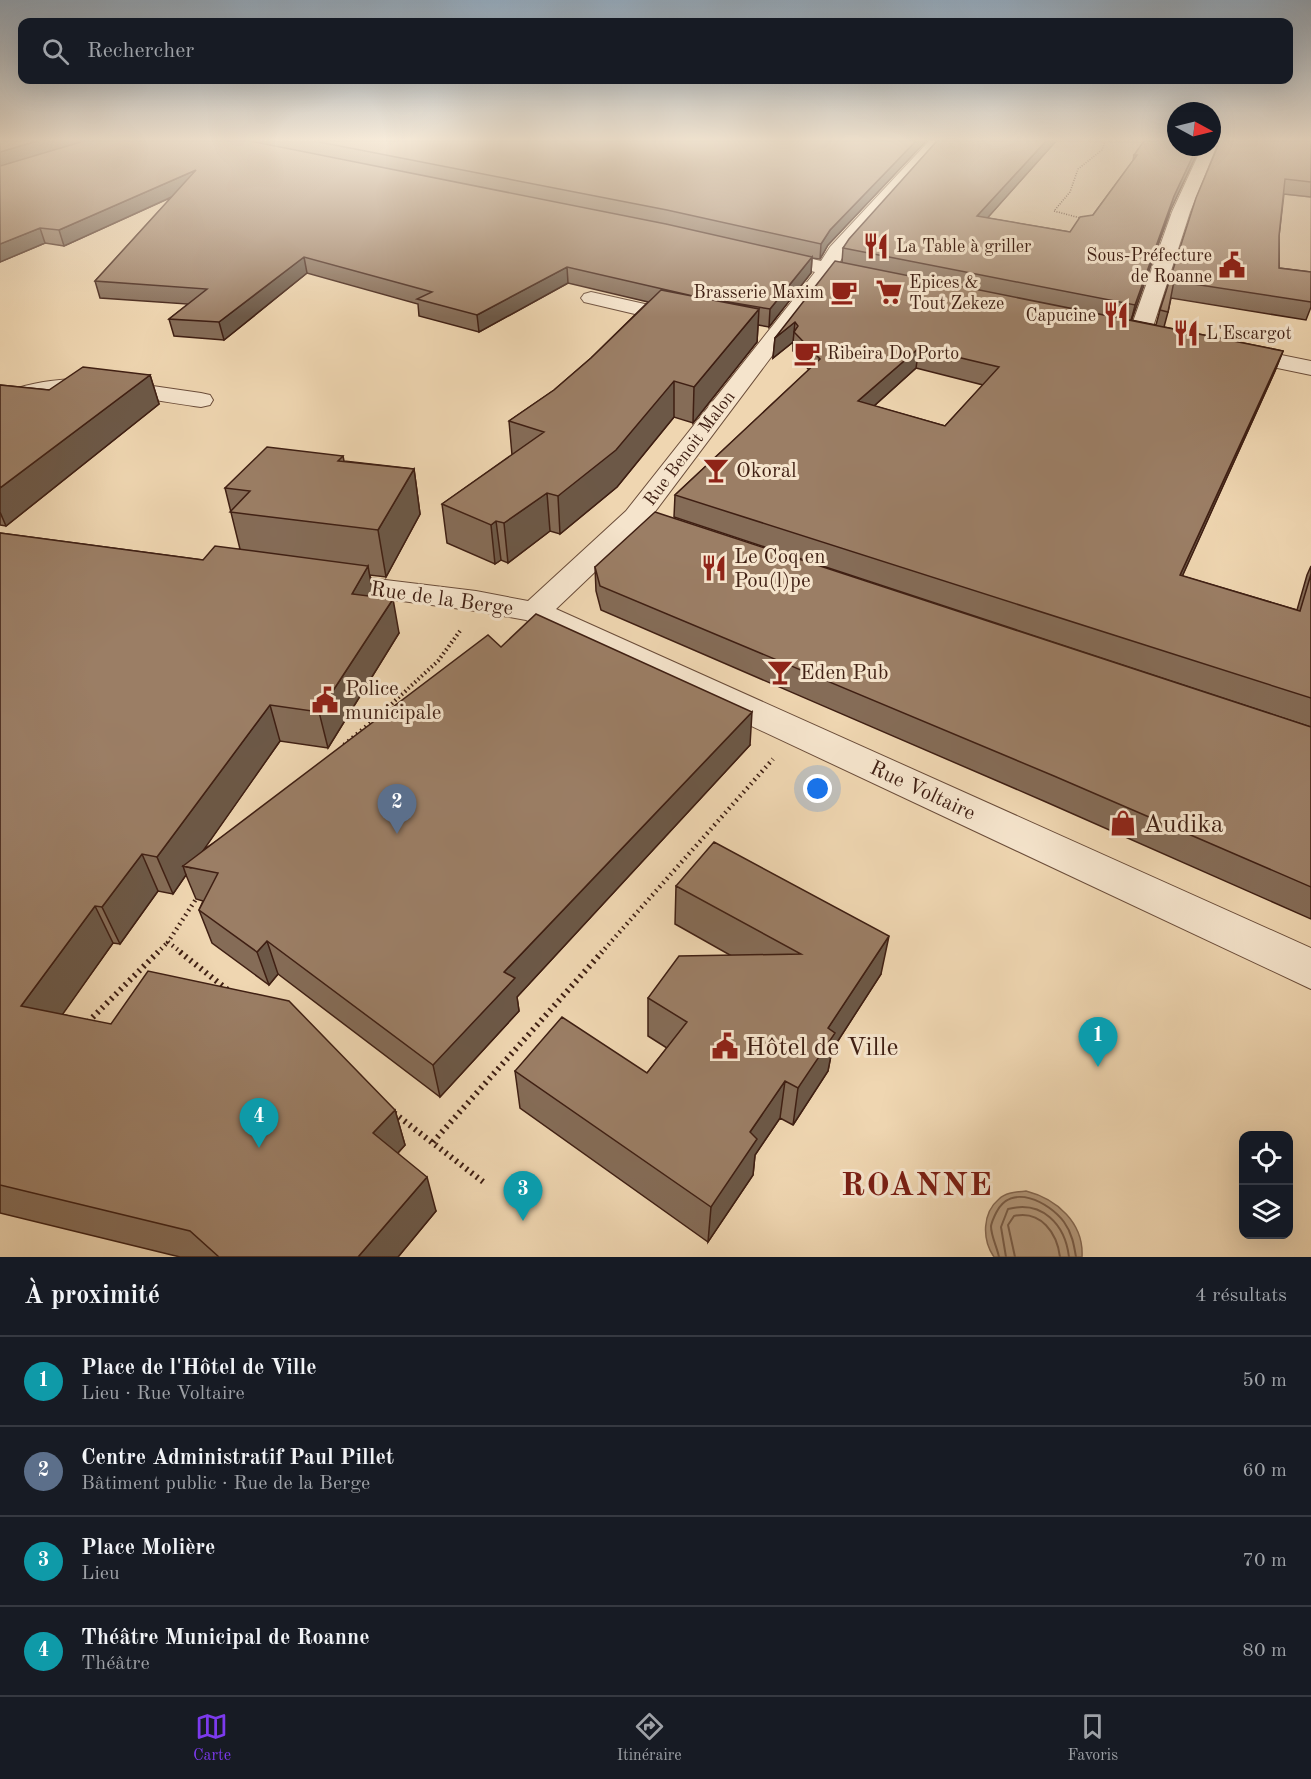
<!DOCTYPE html>
<html lang="fr">
<head>
<meta charset="utf-8">
<style>
	body { margin:0; font-family:"Old Standard TT",serif; background:#242831; color:#f1f3f6 }
	.controls { position:absolute; right:18px; bottom:18px; display:grid; overflow:hidden; border-radius:12px; box-shadow:0 6px 24px #0002 }
	.controls button { width:54px; height:54px; display:grid; place-items:center; padding:0; border:0; border-bottom:2px solid #363941; background:#171b24; color:#f1f3f6; font:30px sans-serif }
	.compass { position:absolute; left:1167px; top:102px; width:54px; height:54px; border-radius:50%; background:#171b24; box-shadow:0 6px 24px #0002; rotate:97deg }
	.you { position:absolute; left:818px; top:789px; width:21px; height:21px; margin:-15px; border:4px solid #fff; border-radius:50%; background:#1a73e8; box-shadow:0 0 0 9px #1a73e833 }
	.badge { display:grid; place-items:center; width:39px; height:39px; border-radius:50%; background:#7c3aed; color:#fff; font-size:20px; font-weight:700 }
	.pin { position:absolute; translate:-50% -50px; filter:drop-shadow(0 2px 3px #0008) }
	.pin::after { content:''; position:absolute; top:32px; width:21px; height:18px; background:inherit; clip-path:polygon(0 0,100% 0,50% 100%) }
	.list { margin:0; padding:0; list-style:none }
	h2 { display:flex; justify-content:space-between; align-items:center; height:78px; margin:0; padding:0 24px; font-size:26px }
	h2 small { font-size:20px; font-weight:400; color:#9ea1a6 }
	.list li { display:grid; grid-template-columns:39px 1fr auto; gap:18px; align-items:center; box-sizing:border-box; height:90px; padding:0 24px; border-top:2px solid #363941 }
	.list b { display:block; font-size:22px; white-space:nowrap }
	.list p { margin:0; font-size:20px; white-space:nowrap; color:#9ea1a6 }
	.list em { font-size:20px; font-style:normal; color:#9ea1a6 }
	.icon { flex:none; width:33px; height:33px; fill:none; stroke:currentColor; stroke-width:2; stroke-linecap:round; stroke-linejoin:round }
	.map { position:relative; flex:none; width:1311px; height:1257px; overflow:hidden }
	.search { position:absolute; background:#171b24; box-shadow:0 6px 24px #0002; left:18px; right:18px; top:18px; height:66px; display:flex; align-items:center; gap:15px; box-sizing:border-box; padding:0 21px; border-radius:12px; color:#9ea1a6; font-size:22px }
	.sheet { height:438px; background:#171b24 }
	nav { display:flex; justify-content:space-around; align-items:center; box-sizing:border-box; height:84px; border-top:2px solid #363941; background:#171b24; font-size:16px; color:#9ea1a6 }
	nav a { display:grid; justify-items:center; gap:3px }
	nav .on { color:#7c3aed }
	.map>svg:first-child { display:block }
	.green { fill:#d1b796; stroke:#886b54; stroke-width:1.5 }
	.water { fill:#b3987b; stroke:#856851; stroke-width:1.5 }
	.lines { fill:none; stroke-linecap:round; stroke-linejoin:round }
	.shore { stroke:#795c47; stroke-width:2 }
	.minor-casing { stroke:#6b4d3a; stroke-width:2 }
	.path-far3 { stroke:#3f1f13; stroke-width:1.5; stroke-dasharray:1 1.5; stroke-linecap:butt }
	.path-far2 { stroke:#3f1f13; stroke-width:4; stroke-dasharray:1.5 3; stroke-linecap:butt }
	.path-far1 { stroke:#3f1f13; stroke-width:4.5; stroke-dasharray:1.5 4; stroke-linecap:butt }
	.path { stroke:#3f1f13; stroke-width:6; stroke-dasharray:2 4.5; stroke-linecap:butt }
	.minor { fill:#f5e4cc; fill-rule:evenodd }
	.wall { fill:#856c57; stroke:#3f1f13; stroke-width:1.5; fill-rule:evenodd }
	.shaded-wall { fill:#6c5847; stroke:#3f1f13; stroke-width:1.5 }
	.building { fill:#9b7e65; stroke:#3f1f13; stroke-width:1.5; fill-rule:evenodd }
	.labels { text-anchor:middle; stroke-width:6; stroke-linejoin:round; paint-order:stroke }
	.far-poi-label { font-size:18px; fill:#3f1f13; stroke:#f5e4cc; text-anchor:start }
	.far-street-label { font-size:18px; fill:#3f1f13; stroke:#f5e4cc }
	.poi-label { font-size:21px; fill:#3f1f13; stroke:#f5e4cc; text-anchor:start }
	.street-label { font-size:21px; fill:#3f1f13; stroke:#f5e4cc }
	.near-poi-label { font-size:26px; fill:#3f1f13; stroke:#f5e4cc; text-anchor:start }
	.near-district-label { font-size:33px; font-weight:bold; letter-spacing:1.5px; fill:#7a1f14; stroke:#f5e4cc }
</style>
</head>
<body>
<div class="map">
<svg width="1311" height="1257" viewBox="0 0 1311 1257">
	<rect width="100%" height="100%" fill="#efd6b1"/>
	<filter id="stains"><feTurbulence type="fractalNoise" baseFrequency=".00333" numOctaves="4"/><feColorMatrix values="0 0 0 0 .2 0 0 0 0 .09 0 0 0 0 .02 0 0 0 .5 -.17"/></filter>
	<radialGradient id="worn" r=".72"><stop offset=".6" stop-color="#630" stop-opacity="0"/><stop offset="1" stop-color="#630" stop-opacity=".3"/></radialGradient>
	<path class="green" d="M1056,141l91,1 -40,63 63,10 -13,31 -80,-13h-104z
		M1266,192l45,5v93l-72,-39z"/>
	<path class="water" d="M1026,1191c31,8 58,32 56,66h-88c-12,-17 -12,-44 5,-58 7,-7 18,-7 27,-8z"/>
	<g class="lines">
		<path class="shore" d="M999,1257c-2,-10 -8,-21 -8,-31 1,-5 3,-9 5,-13 15,-31 53,-11 68,9 8,11 10,23 12,35
			M1006,1257l-5,-30 7,-18c34,-9 57,15 61,48
			M1015,1257l-7,-32 6,-9c27,-6 43,17 46,41"/>
		<g class="minor-casing">
			<path id="minor" d="M929,141h15l-99,112 -7,12 40,10 3,4 -3,4 -7,2 -39,-9 -178,237 44,15 5,6 -5,6 -10,3 -47,-15 -85,81 755,339v41l-785,-369 -50,-9 -148,-20 -11,-2 -5,-7 5,-7 11,-2 148,18 52,10 98,-90 189,-239 -52,-13 -2,-4 2,-4 7,-2 51,12 9,-14z
				M1212,143l4,4 -26,65 -39,121 -3,5 -8,2 -8,-2 -3,-5 43,-121 30,-65h10z
				M591,292l103,23 3,5 -3,5 -8,1 -102,-24 -3,-4 3,-4z
				M1236,346l75,15v14l-83,-17 -3,-5 3,-5z
				M71,379l54,3 76,11 9,2 3,5 -3,5 -9,2c-51,-7 -106,-20 -157,-11 -16,3 -29,12 -44,15v-16c22,-11 46,-14 71,-16z"/>
		</g>
		<path class="path-far3" d="M1084,219l-30,-8 16,-19 8,-23 24,-19 3,-9"/>
		<path class="path-far2" d="M385,710l53,-49 22,-30"/>
		<path class="path-far1" d="M344,745l43,-36
			M157,953l11,-11
			M182,953l-14,-11 30,-46
			M601,953l172,-194"/>
		<path class="path" d="M180,952l49,39
			M88,1022l70,-70
			M394,1113l92,71
			M433,1142l169,-190"/>
		<use href="#minor" class="minor"/>
	</g>
	<path class="wall" d="M0,141h926l-98,104 -8,14 -8,-1 -1,15 -42,54 -11,-2 -1,17 -64,81 -19,-6 -57,70 -57,47 -10,-3 -42,32 -7,-3 -6,4 -48,-21 -5,-39 70,-49 -3,-34 45,-31 37,-32 57,-56 -80,-19 -89,49 -60,-16 -1,-12 -111,-31 -83,67 -50,-4 -5,-17 19,-15 -88,-6 -5,-17 77,-84 -108,49 -19,-3 -45,19z
		M937,141h119l-69,77 83,14 23,-17 40,-54 1,-6 42,-8h24l-30,64 -39,109 25,5 4,-15 57,-163 -5,-6h99v56l-27,-3 -5,42v32l32,4v35l-5,13 -135,-22 -3,14 -4,15 119,24 -8,20 -93,205 115,34 10,-35 4,-9v161l-637,-210 1,-22 134,-125 -16,-19v-9l-20,16 2,-20 67,-76 1,-14zM916,368l67,17 -38,41 -71,-20z
		M150,375l9,29 -153,122 -6,-1v-140l49,5z
		M343,456l1,5 70,8 6,45 -34,63 -16,-2 4,21 25,37 -71,115 -48,-7 -77,109 298,-203 249,98 -233,252 2,14 -79,86 -162,-123 -9,11 -57,-42 -13,-33 4,-9 -7,-2 -10,-24 -13,19 -15,-3 -38,53 -7,-1 -51,71 333,96 10,35 -7,8 38,58 -38,46h-218l-180,-44v-680l203,27 37,-11 -15,-61z
		M595,567l716,160v192l-265,-117 -445,-192 -5,-19z
		M676,886l205,88 -49,76 -4,21 -35,54 -13,-7 -25,37 -2,20 -45,67 -188,-134 -5,-37 132,2 20,-25 -19,-12v-38l82,-43 -55,-31z"/>
	<path class="shaded-wall" d="M37,141h48l-85,26v-15z
		M916,141h10l-98,104 -8,14 1,-15 9,-14z
		M1046,141h10l-81,91 2,-16z
		M1197,147h3l-30,64 -39,111 4,-17 39,-109z
		M196,170l4,14 -136,62 -5,-16z
		M40,228l5,15 -45,19v-18z
		M304,257l3,16 -83,67 -5,-18z
		M812,257l-1,16 -42,54 1,-18z
		M567,267l1,16 -89,49 -2,-17z
		M759,309l-2,33 -64,81 1,-36z
		M795,322l-2,20 -20,16 2,-20z
		M919,348l-3,20 -61,55 3,-22z
		M1283,351l-8,20 -103,228 8,-24z
		M150,375l9,29 -153,122 -6,-14v-24z
		M674,381v36l-57,70 -57,47 -2,-38z
		M414,469l6,45 -34,63 -8,-47z
		M547,493l3,38 -42,32 -4,-40z
		M496,521l5,39 -6,4 -4,-39z
		M368,566l6,34 -22,-6z
		M393,599l6,34 -71,115 -9,-36z
		M270,705l10,36 -89,127 -8,-2 3,9 -13,19 -16,-37z
		M752,712l-2,33 -233,252 2,14 -79,86 -7,-32 71,-93z
		M142,854l16,37 -38,53 -18,-37z
		M95,906l18,37 -70,99 -22,-36z
		M889,936l-8,38 -49,76 -4,21 -35,54 5,-37 30,-60z
		M267,941l11,33 -9,11 -12,-33z
		M785,1081l-5,37 -25,37 -2,20 -45,67 3,-35 39,-75z
		M395,1110l10,35 -21,23 -11,-35z
		M427,1177l9,34 -38,46h-40z"/>
	<path class="building" d="M0,141h37l-37,11z
		M84,141h166l416,83 146,33 -42,52 -77,-13 -126,-29 -90,48 -60,-16 15,-7 -128,-35 -85,65 -50,-3 38,-30 -112,-8 101,-111 -137,60 -19,-2 -40,16v-78z
		M314,141h602l-86,89 -9,14 -154,-34z
		M937,141h109l-69,75 93,16 10,-15 13,-2 44,-60h-3l10,-14h32v6h21l-23,49 -39,109 -292,-57 6,-9z
		M1220,141h91v41l-26,-3 -6,57v32l32,4v30l-137,-21 -6,31 -8,-2 36,-112z
		M835,261l448,90 -103,224 120,36 11,-37v124l-636,-203 145,-136 -26,-27 4,-6 -3,-4 -20,16zM919,348l80,19 -54,59 -87,-25z
		M661,290l98,19 -65,78 -20,-6 -58,69 -58,46 -11,-3 -43,30 -8,-2 -5,4 -49,-21 102,-72 -35,-11 45,-31 37,-32z
		M83,367l67,8 -150,113v-103l49,5z
		M267,447l76,9 -5,5 76,8 -36,61 -148,-18 20,-21 -25,-3z
		M655,512l656,215v160l-257,-111 -454,-190 -5,-19z
		M0,533l203,27 12,-14 153,20 -16,28 41,5 -74,113 -49,-7 -113,152 -15,-3 -40,53 -7,-1 -74,100 90,18 37,-53 141,30 106,109 -22,23 54,44 -69,80h-139l-29,-26 -190,-46z
		M536,614l216,98 -248,260 11,6 -82,87 -166,-124 -10,11 -58,-42 19,-37 -35,-7 305,-231 13,12z
		M714,842l175,94 -61,92 7,5 -37,55 -13,-7 -35,51 7,7 -46,68 -196,-136 47,-54 85,56 40,-51 -39,-24 31,-42 122,-2 -125,-68z"/>
	<linearGradient id="sky" x2="0" y2="1"><stop stop-color="#93a9bc"/><stop offset="0.44" stop-color="#f8eddc"/><stop offset="1" stop-color="#f8eddc" stop-opacity="0"/></linearGradient>
	<rect width="1311" height="317" fill="url(#sky)"/>
	<defs>
		<g id="restaurant-bare" transform="scale(2.07)"><path d="M-5-6h1v4h1v-4h1v4h1v-4h1v5L-1.5 .5V6h-2V.5L-5-1ZM5-6V6H3V1.5H1.5Q1.5-4 5-6Z" fill="#8f2418" stroke="#f5e4cc" stroke-width="2.5" paint-order="stroke"/></g>
		<g id="civic-bare" transform="scale(2.07)"><path d="M-.6-6.5H3V-4.5H.6V-3L4-1V1h2V6H-6V1h2V-1L-.6-3ZM-1.2 2.5V6h2.4V2.5Z" fill="#8f2418" stroke="#f5e4cc" stroke-width="2.5" paint-order="stroke"/></g>
		<g id="cafe-bare" transform="scale(2.07)"><path d="M-5.5-4.5H6V0H3Q3 3.5 0 3.5H-2.5Q-5.5 3.5-5.5 0ZM3-3.2v2h1.7v-2ZM-6 4.5H4V6H-6Z" fill="#8f2418" stroke="#f5e4cc" stroke-width="2.5" paint-order="stroke"/></g>
		<g id="supermarket-bare" transform="scale(2.07)"><path d="M-6-5.5h2.5l.6 2H6L4.5 2H-2.5L-4.4-4H-6ZM-1.5 3.2a1.3 1.3 0 1 0 .1 0ZM3 3.2a1.3 1.3 0 1 0 .1 0Z" fill="#8f2418" stroke="#f5e4cc" stroke-width="2.5" paint-order="stroke"/></g>
		<g id="bar-bare" transform="scale(2.07)"><path d="M-6-5H6L.8 .8V4.5H3.5V6h-7V4.5H-.8V.8Z" fill="#8f2418" stroke="#f5e4cc" stroke-width="2.5" paint-order="stroke"/></g>
		<g id="shop-bare" transform="scale(2.07)"><path d="M-5-2.5h2.3a2.7 3.5 0 0 1 5.4 0H5L5.5 6h-11ZM-1.5-2.5h3a1.5 2.3 0 0 0-3 0Z" fill="#8f2418" stroke="#f5e4cc" stroke-width="2.5" paint-order="stroke"/></g>
	</defs>
	<g fill-rule="evenodd">
		<use href="#restaurant-bare" x="876" y="246"/>
		<use href="#civic-bare" x="1232" y="265"/>
		<use href="#cafe-bare" x="844" y="292"/>
		<use href="#supermarket-bare" x="889" y="292"/>
		<use href="#restaurant-bare" x="1116" y="315"/>
		<use href="#restaurant-bare" x="1186" y="333"/>
		<use href="#cafe-bare" x="807" y="353"/>
		<use href="#bar-bare" x="716" y="470"/>
		<use href="#restaurant-bare" x="714" y="568"/>
		<use href="#bar-bare" x="780" y="672"/>
		<use href="#civic-bare" x="325" y="700"/>
		<use href="#shop-bare" x="1123" y="823"/>
		<use href="#civic-bare" x="725" y="1046"/>
	</g>
	<g class="labels">
		<g class="far-poi-label">
			<text x="896" y="252">La Table à griller</text>
			<text x="1212" y="261" text-anchor="end">Sous-Préfecture<tspan x="1212" dy="21">de Roanne</tspan></text>
			<text x="909" y="288">Epices &amp;<tspan x="909" dy="21">Tout Zekeze</tspan></text>
			<text x="824" y="298" text-anchor="end">Brasserie Maxim</text>
			<text x="1096" y="321" text-anchor="end">Capucine</text>
			<text x="1206" y="339">L'Escargot</text>
			<text x="827" y="359">Ribeira Do Porto</text>
		</g>
		<g class="far-street-label">
			<text transform="translate(689 448) rotate(-53)" y="6">Rue Benoit Malon</text>
		</g>
		<g class="poi-label">
			<text x="736" y="477">Okoral</text>
			<text x="734" y="563">Le Coq en<tspan x="734" dy="24">Pou(l)pe</tspan></text>
			<text x="800" y="679">Eden Pub</text>
			<text x="345" y="695">Police<tspan x="345" dy="24">municipale</tspan></text>
		</g>
		<g class="street-label">
			<text transform="translate(442 598) rotate(8)" y="7">Rue de la Berge</text>
			<text transform="translate(923 790) rotate(25)" y="7">Rue Voltaire</text>
		</g>
		<g class="near-poi-label">
			<text x="1143" y="832">Audika</text>
			<text x="745" y="1055">Hôtel de Ville</text>
		</g>
		<g class="near-district-label">
			<text x="917" y="1195">ROANNE</text>
		</g>
	</g>
	<rect width="100%" height="100%" filter="url(#stains)"/>
	<rect width="100%" height="100%" fill="url(#worn)"/>
</svg>
<div class="controls">
<button><svg class="icon" aria-label="locate" viewBox="0 0 24 24"><circle cx="12" cy="12" r="6"/><path d="M12 2v4M12 18v4M2 12h4M18 12h4"/></svg></button>
<button><svg class="icon" aria-label="layers" viewBox="0 0 24 24"><path d="M12 4l9 5-9 5-9-5zM3 14l9 5 9-5"/></svg></button>
</div>
<svg class="compass" viewBox="-18 -18 36 36"><path d="M0-13l5 13h-10z" fill="#e53935"/><path d="M0 13l5-13h-10z" fill="#9ea1a6"/></svg>
<div class="you"></div>
<div class="pin badge" style="left:1098px;top:1067px;background:#0f9aa8">1</div>
<div class="pin badge" style="left:397px;top:834px;background:#5c6f8a">2</div>
<div class="pin badge" style="left:523px;top:1221px;background:#0f9aa8">3</div>
<div class="pin badge" style="left:259px;top:1148px;background:#0f9aa8">4</div>
<div class="search"><svg class="icon" aria-label="search" viewBox="0 0 24 24"><circle cx="10" cy="10" r="6"/><path d="M15 15l6 6"/></svg>Rechercher</div>
</div>
<section class="sheet">
<h2>À proximité<small>4 résultats</small></h2>
<ul class="list">
<li><span class="badge" style="background:#0f9aa8">1</span><div><b>Place de l'Hôtel de Ville</b><p>Lieu · Rue Voltaire</p></div><em>50 m</em></li>
<li><span class="badge" style="background:#5c6f8a">2</span><div><b>Centre Administratif Paul Pillet</b><p>Bâtiment public · Rue de la Berge</p></div><em>60 m</em></li>
<li><span class="badge" style="background:#0f9aa8">3</span><div><b>Place Molière</b><p>Lieu</p></div><em>70 m</em></li>
<li><span class="badge" style="background:#0f9aa8">4</span><div><b>Théâtre Municipal de Roanne</b><p>Théâtre</p></div><em>80 m</em></li>
</ul>
</section>
<nav>
<a class="on"><svg class="icon" aria-label="map" viewBox="0 0 24 24"><path d="M3 6l6-2 6 2 6-2v14l-6 2-6-2-6 2zM9 4v14M15 6v14"/></svg>Carte</a>
<a><svg class="icon" aria-label="directions" viewBox="0 0 24 24"><path d="M12 3l9 9-9 9-9-9zM9 14v-3h6M13 9l2 2-2 2"/></svg>Itinéraire</a>
<a><svg class="icon" aria-label="saved" viewBox="0 0 24 24"><path d="M7 4h10v16l-5-4-5 4z"/></svg>Favoris</a>
</nav>
</body>
</html>
